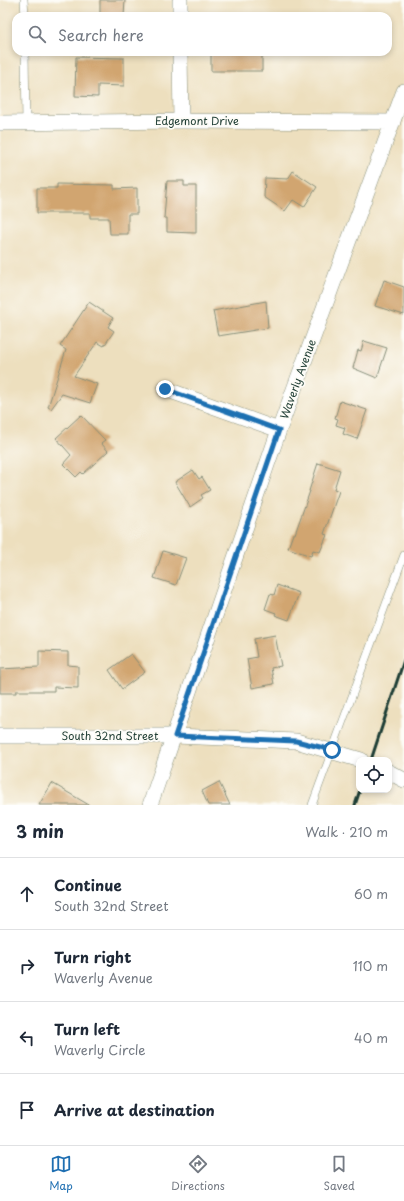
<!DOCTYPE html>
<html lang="en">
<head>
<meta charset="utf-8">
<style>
	body { margin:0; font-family:"Playpen Sans",sans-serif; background:#f6f6f7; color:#1f2937 }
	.controls { position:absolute; right:12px; bottom:12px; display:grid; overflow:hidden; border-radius:8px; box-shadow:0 2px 6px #0003 }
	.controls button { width:36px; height:36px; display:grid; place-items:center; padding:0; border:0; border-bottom:1px solid #e0e1e3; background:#fff; color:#1f2937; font:20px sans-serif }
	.stop { position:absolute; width:12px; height:12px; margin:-9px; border:3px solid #1f6fb2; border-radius:50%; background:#fff }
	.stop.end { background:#1f6fb2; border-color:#fff; box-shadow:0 1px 4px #0008 }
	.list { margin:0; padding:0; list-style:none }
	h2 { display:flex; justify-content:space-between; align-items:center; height:52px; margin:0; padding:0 16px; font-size:17px }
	h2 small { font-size:13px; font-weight:400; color:#747a83 }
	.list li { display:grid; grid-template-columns:26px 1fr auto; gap:12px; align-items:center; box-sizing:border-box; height:72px; padding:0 16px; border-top:1px solid #e0e1e3 }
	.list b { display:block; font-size:15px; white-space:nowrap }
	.list p { margin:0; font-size:13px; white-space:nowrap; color:#747a83 }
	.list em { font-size:13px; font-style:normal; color:#747a83 }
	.icon { flex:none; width:22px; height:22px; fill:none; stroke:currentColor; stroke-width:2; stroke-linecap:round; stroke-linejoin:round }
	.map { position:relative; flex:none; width:404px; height:805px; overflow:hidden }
	.search { position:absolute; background:#fff; box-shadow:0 2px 6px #0003; left:12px; right:12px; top:12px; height:44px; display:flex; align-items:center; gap:10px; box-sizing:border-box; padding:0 14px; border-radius:12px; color:#747a83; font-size:15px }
	.sheet { height:340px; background:#fff }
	nav { display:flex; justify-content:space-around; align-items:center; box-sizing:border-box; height:56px; border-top:1px solid #e0e1e3; background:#fff; font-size:11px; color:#747a83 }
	nav a { display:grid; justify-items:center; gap:2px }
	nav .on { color:#1f6fb2 }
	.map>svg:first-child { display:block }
	.building { fill:#d1a56f }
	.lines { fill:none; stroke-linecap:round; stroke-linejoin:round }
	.lane-casing { stroke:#868e79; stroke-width:8 }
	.street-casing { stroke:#868e79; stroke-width:16 }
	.lane { stroke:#fff; stroke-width:7 }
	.street { stroke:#fff; stroke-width:15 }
	.rail { stroke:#1f3d34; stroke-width:3 }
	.route { stroke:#1f6fb2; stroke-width:5 }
	.labels { text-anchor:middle; stroke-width:3.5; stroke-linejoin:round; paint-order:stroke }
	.street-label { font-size:11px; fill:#1f3d34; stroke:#fdfcf7 }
</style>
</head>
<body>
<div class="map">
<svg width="404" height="805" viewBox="0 0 404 805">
	<rect width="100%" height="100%" fill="#fdfcf7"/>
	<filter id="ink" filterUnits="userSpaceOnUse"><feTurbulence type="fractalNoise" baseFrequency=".025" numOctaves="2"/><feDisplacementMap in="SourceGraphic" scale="8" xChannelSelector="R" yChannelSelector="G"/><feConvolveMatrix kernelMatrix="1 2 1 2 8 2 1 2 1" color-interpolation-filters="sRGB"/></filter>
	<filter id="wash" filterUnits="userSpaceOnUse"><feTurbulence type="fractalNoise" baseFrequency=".012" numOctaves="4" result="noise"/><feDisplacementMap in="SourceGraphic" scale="16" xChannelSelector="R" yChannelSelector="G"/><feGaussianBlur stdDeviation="0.9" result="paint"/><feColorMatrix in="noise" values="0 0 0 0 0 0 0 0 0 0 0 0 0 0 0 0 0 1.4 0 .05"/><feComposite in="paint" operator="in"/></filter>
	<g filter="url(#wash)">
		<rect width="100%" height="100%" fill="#eddfbe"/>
		<g id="blocks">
			<path class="building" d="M100,0h25l-1,16h-24z
				M211,52h51v19h-51z
				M76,57l48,1v28l-26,-1v12l-23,-1z
				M293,171l24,16 -13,20 -11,-7 -8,11 -21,-14 1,-19 23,1z
				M167,181h17v5h12v47l-29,-1v-14h-3z
				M57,184l57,1v4l23,-1v26h-9v20h-18l-1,-16h-19v-5h-53v-25h20z
				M384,280l20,7v28l-29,-9z
				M266,301l2,27 -50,8 -5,-25z
				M89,302l24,16 -5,9 6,4 -10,15 -7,-4 -23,34 23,8 -7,19 -28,-9 -11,15 -3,-2 18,-57 -6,-4z
				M364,341l23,7 -10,30 -24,-10 5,-18 3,1z
				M340,401l27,9 -10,29 -14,-5 2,-6 -9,-3 2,-6 -3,-1z
				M81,415l24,25 -4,3 7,8 -25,23 -2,-2 -5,5 -13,-13 8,-9 -15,-17z
				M318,463l22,7 -6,19 5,2 -15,43 3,1 -7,17 -7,-2 -2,6 -23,-8 5,-14h2l15,-43h-1z
				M193,470l6,9 3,-2 8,13 -9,5 2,3 -13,9 -15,-25z
				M163,551l23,7 -10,27 -22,-7z
				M277,585l22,8 -10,27 -14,-5 1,-2 -11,-4 5,-15 4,1z
				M275,635l6,31 -10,2 3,16 -22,4 -5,-29 10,-2 -3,-18z
				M39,651l29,1v13l10,1v22l-24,-1v4h-38v2h-16v-24l39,-2z
				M131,654l14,18 -23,17 -13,-19z
				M219,782l11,23h-22l-6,-14z
				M52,783l15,9 22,13h-50z"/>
		</g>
	</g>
	<g filter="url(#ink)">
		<use href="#blocks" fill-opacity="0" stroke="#868e79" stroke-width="1"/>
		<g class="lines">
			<g class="lane-casing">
				<path id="lane" d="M24,0l1,16
					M25,52l1,71
					M312,805l92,-250"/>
			</g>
			<g class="street-casing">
				<path id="street" d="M180,0v16
					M180,52l1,69
					M0,123l181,-2 212,1
					M165,389l114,41
					M0,736h175l121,5 65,19
					M389,772l15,8
					M150,805l129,-375 125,-339"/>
			</g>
			<use href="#lane" class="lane"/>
			<use href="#street" class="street"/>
			<path class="rail" d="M371,760l33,-100
				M355,805l5,-15"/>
		</g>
	</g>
	<g class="lines" filter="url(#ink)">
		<path class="route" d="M165,389l114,41 -104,306 121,5 36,9"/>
	</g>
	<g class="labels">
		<g class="street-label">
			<text x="197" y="125">Edgemont Drive</text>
			<text transform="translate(298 379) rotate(-70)" y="4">Waverly Avenue</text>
			<text x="110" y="740">South 32nd Street</text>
		</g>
	</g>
</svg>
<div class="controls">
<button><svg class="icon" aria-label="locate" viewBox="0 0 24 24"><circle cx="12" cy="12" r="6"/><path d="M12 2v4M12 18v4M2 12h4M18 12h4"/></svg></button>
</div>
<div class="stop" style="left:332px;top:750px"></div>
<div class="stop end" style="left:165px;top:389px"></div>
<div class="search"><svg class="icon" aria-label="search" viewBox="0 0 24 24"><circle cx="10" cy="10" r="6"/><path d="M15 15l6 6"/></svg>Search here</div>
</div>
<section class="sheet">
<h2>3 min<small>Walk · 210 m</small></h2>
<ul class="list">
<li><svg class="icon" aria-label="ahead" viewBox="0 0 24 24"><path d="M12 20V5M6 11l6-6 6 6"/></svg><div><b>Continue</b><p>South 32nd Street</p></div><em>60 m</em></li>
<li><svg class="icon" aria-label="right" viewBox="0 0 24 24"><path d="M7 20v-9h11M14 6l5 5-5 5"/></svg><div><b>Turn right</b><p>Waverly Avenue</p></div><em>110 m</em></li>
<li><svg class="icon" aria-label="left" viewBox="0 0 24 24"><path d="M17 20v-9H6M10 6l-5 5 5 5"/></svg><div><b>Turn left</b><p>Waverly Circle</p></div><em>40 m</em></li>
<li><svg class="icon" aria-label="arrive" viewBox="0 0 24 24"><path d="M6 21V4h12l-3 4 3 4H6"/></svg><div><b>Arrive at destination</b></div></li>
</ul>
</section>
<nav>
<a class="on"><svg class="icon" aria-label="map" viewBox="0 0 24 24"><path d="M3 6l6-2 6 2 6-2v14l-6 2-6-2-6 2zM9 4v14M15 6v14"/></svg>Map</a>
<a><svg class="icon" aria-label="directions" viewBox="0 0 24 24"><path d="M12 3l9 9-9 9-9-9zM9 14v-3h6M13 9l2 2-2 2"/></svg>Directions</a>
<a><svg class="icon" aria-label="saved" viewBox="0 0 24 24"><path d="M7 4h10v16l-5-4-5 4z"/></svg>Saved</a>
</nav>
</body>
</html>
